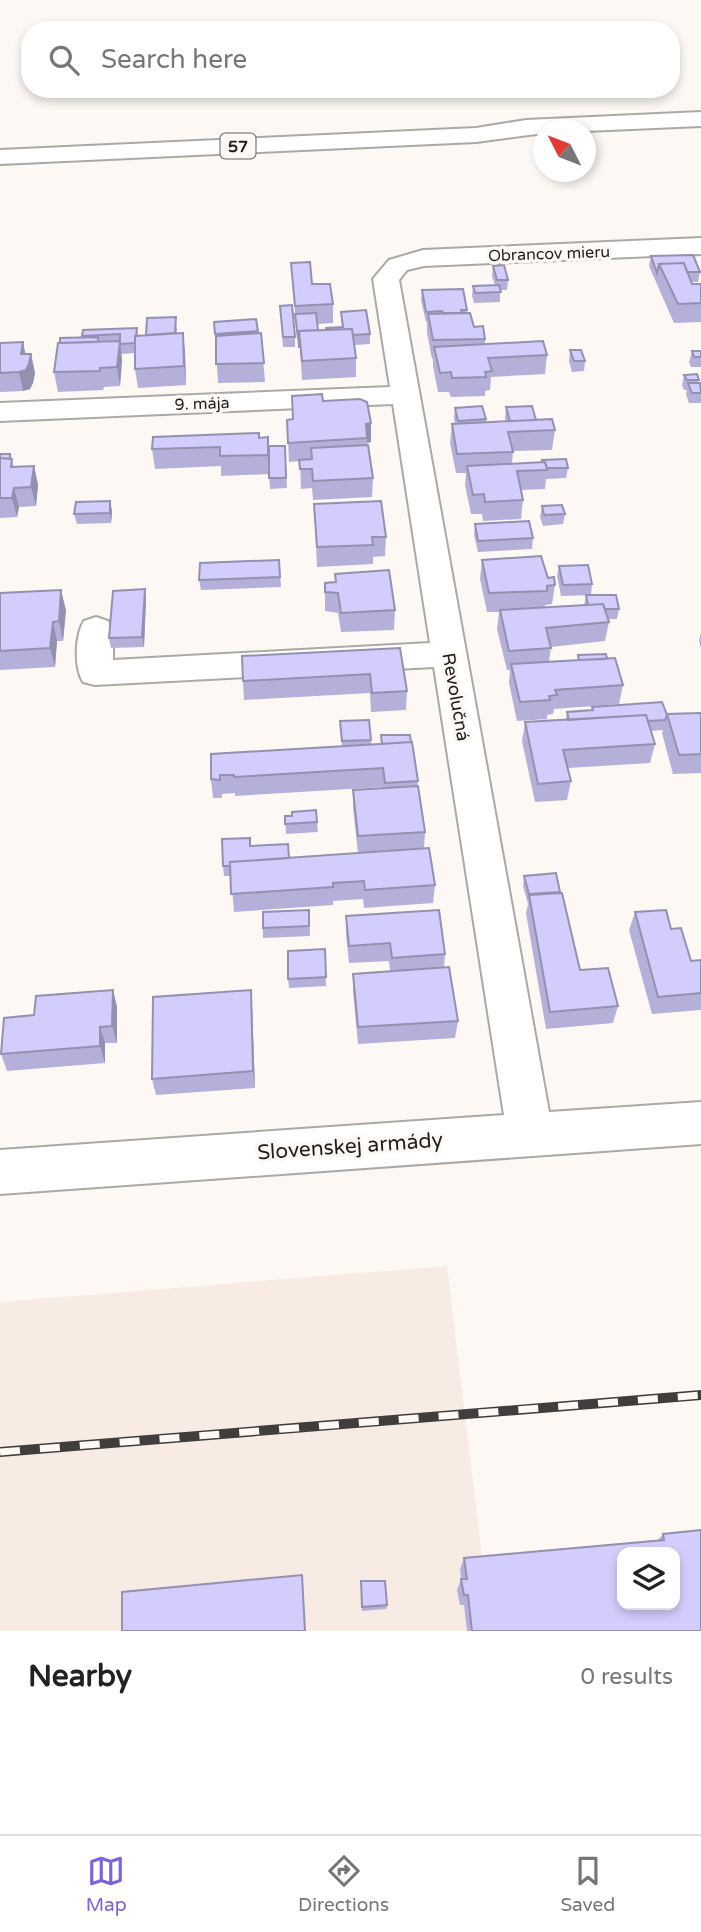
<!DOCTYPE html>
<html lang="en">
<head>
<meta charset="utf-8">
<style>
	body { margin:0; font-family:"Varela Round",sans-serif; background:#f2f2f2; color:#222 }
	.controls { position:absolute; right:21px; bottom:21px; display:grid; overflow:hidden; border-radius:14px; box-shadow:0 4px 10px #0003 }
	.controls button { width:63px; height:63px; display:grid; place-items:center; padding:0; border:0; border-bottom:2px solid #e0e0e0; background:#fff; color:#222; font:35px sans-serif }
	.compass { position:absolute; left:533px; top:119px; width:63px; height:63px; border-radius:50%; background:#fff; box-shadow:0 4px 10px #0003; rotate:312deg }
	.list { margin:0; padding:0; list-style:none }
	h2 { display:flex; justify-content:space-between; align-items:center; height:91px; margin:0; padding:0 28px; font-size:30px }
	h2 small { font-size:23px; font-weight:400; color:#767676 }
	.icon { flex:none; width:38px; height:38px; fill:none; stroke:currentColor; stroke-width:2; stroke-linecap:round; stroke-linejoin:round }
	.map { position:relative; flex:none; width:701px; height:1631px; overflow:hidden }
	.search { position:absolute; background:#fff; box-shadow:0 4px 10px #0003; left:21px; right:21px; top:21px; height:77px; display:flex; align-items:center; gap:18px; box-sizing:border-box; padding:0 24px; border-radius:28px; color:#767676; font-size:26px }
	.sheet { height:203px; background:#fff }
	nav { display:flex; justify-content:space-around; align-items:center; box-sizing:border-box; height:98px; border-top:2px solid #e0e0e0; background:#fff; font-size:19px; color:#767676 }
	nav a { display:grid; justify-items:center; gap:4px }
	nav .on { color:#7e62dc }
	.map>svg:first-child { display:block }
	.built { fill:#f7ebe3 }
	.lines { fill:none; stroke-linecap:round; stroke-linejoin:round }
	.minor-casing { stroke:#aca8a4; stroke-width:4 }
	.major-casing { stroke:#aca8a4; stroke-width:4 }
	.minor { fill:#fff; fill-rule:evenodd }
	.major { fill:#fff; fill-rule:evenodd }
	.rail-casing { stroke:#403e3d; stroke-width:10 }
	.rail { stroke:#fdf8f4; stroke-width:7; stroke-dasharray:20; stroke-linecap:butt }
	.wall { fill:#b5b0d9 }
	.shaded-wall { fill:#9390b0 }
	.building { fill:#d2cdfc; stroke:#9390b0; stroke-width:2; fill-rule:evenodd }
	.labels { text-anchor:middle; stroke-width:7; stroke-linejoin:round; paint-order:stroke }
	.shield { fill:#fdf8f4; stroke:#63605e; stroke-width:2 }
	.shield-label { font-size:16px; font-weight:bold; fill:#211f1e }
	.far-street-label { font-size:16px; fill:#211f1e; stroke:#fdf8f4 }
	.street-label { font-size:18px; fill:#211f1e; stroke:#fdf8f4 }
	.near-street-label { font-size:21px; fill:#211f1e; stroke:#fdf8f4 }
</style>
</head>
<body>
<div class="map">
<svg width="701" height="1631" viewBox="0 0 701 1631">
	<rect width="100%" height="100%" fill="#fdf8f4"/>
	<path class="built" d="M447,1266l44,365h-491v-329z"/>
	<g class="lines">
		<g class="minor-casing">
			<path id="minor" d="M701,238v16l-277,12 -17,4 -8,10 150,832 152,-10v42l-701,50v-44l504,-35 -70,-448 -339,18 -12,-3c-9,-15 -8,-47 1,-61l12,-4 12,4 5,8v31l317,-17 -37,-239 -393,17v-18l390,-16 -17,-108 16,-19 34,-10z"/>
		</g>
		<g class="major-casing">
			<path id="major" d="M701,112v14l-115,5 -42,-1v3l-68,9 -476,22v-14l476,-22 50,-8z"/>
		</g>
		<use href="#minor" class="minor"/>
		<use href="#major" class="major"/>
		<g class="rail-casing">
			<path id="rail" d="M0,1452l701,-57"/>
		</g>
		<use href="#rail" class="rail"/>
	</g>
	<path class="wall" d="M651,256l49,16 -2,10h-7l1,2h9v38l-27,1 -25,-57z
		M291,263l42,41v19l-16,1 1,6 24,-3 -1,-15 29,22v10l-16,1 2,13v19l-54,3 -2,-32h-2l-2,-23z
		M493,266l15,14 -1,10h-7v12l-26,1 -2,-7 1,-10 22,-1 -3,-9z
		M422,290l45,20v3l7,14 11,12v5l62,11 -2,19 -54,3 -1,13 -5,1v5l-34,1 -2,-5h-11l-5,-26v-7h-1l-5,-26v-11h-1l-5,-22z
		M280,306l15,31v10h-12z
		M256,319l2,14h3l4,49 -47,1 -3,-49z
		M177,327v6l8,19 1,33 -48,3 -3,-19v-16l-14,1 1,6 -2,26 -16,1 -1,3 -45,2 -4,-20 29,-35 -1,-1 55,-8 1,7h8z
		M0,343l25,11h6l4,19 -2,10 -3,6 -7,2 -23,1z
		M570,350l15,11 -1,10 -12,1 -3,-11z
		M692,351h9v16h-10l-2,-5z
		M684,375l15,5 -1,3 3,2v18h-12l-3,-9 1,-4h-3l-2,-5z
		M323,401l48,41 -4,1v2l6,33 -1,19 -59,3 -1,-12 -11,1 -1,-28 -11,1 -2,-42 6,-1z
		M506,407l30,13 19,10 -3,20 -39,1 -1,13 30,-2v-2l26,8 -2,10 -20,1 -1,10 -24,1 2,10 -2,19 -38,2 -1,-7h-11l-6,-29 1,-12h-10l-6,-30 2,-19h3l-1,-6 1,-10 31,11v3l20,-1 -1,-3z
		M259,438l10,8h16l2,42 -17,1 -1,-15 -48,2v-10l-66,3 -3,-20z
		M0,454h10l4,13 20,-1 4,19 -2,21 -17,1 -2,10 -17,1z
		M110,501l2,10 -1,12 -34,1 -3,-10z
		M314,504l72,33 -1,19 -12,1v7l-56,3z
		M542,506l23,8 -2,10 -20,2 -3,-9z
		M475,524l58,14 -1,11 -54,3 -4,-17z
		M279,560l2,27 -80,3 -2,-10z
		M482,560l66,18 7,7 -3,19 -7,1v3l39,-3 2,-10 33,14 -2,10h-9l1,3 -4,19 -54,6 -2,15 28,-1 1,-6 29,4 16,26 -4,19 -65,5 -1,5 -6,1v4l-30,2 -8,-38 1,-13h-3l-10,-41 2,-17h-12l-7,-33z
		M559,566l33,18 -1,11 -30,1 -4,-20z
		M335,574l60,36 -1,20 -53,2 -3,-19 -13,-2v-28l10,-1z
		M145,589l1,10 -2,48 -33,1 -2,-10z
		M0,593l66,17 -3,31h-6l-2,26 -55,3z
		M701,633v15l-2,-7z
		M400,648l7,43 -1,19 -35,2 -1,-19 -126,7 -1,-19z
		M592,707l75,8 34,-2v60l-28,1 -11,-41 1,-3 -12,1 4,13 -5,19 -82,5 3,13 -4,19 -32,2 -13,-61 3,-19 41,-2 1,-8 25,-2z
		M340,721l31,19v5l10,-1v-9l30,7 14,90 -1,16 11,37 -2,18 -69,5 -1,-9 -30,2v4l-99,7 -3,-36h-7l-1,-10 28,-20 38,12 69,-5 -5,-45v-18l29,-2v-1l-147,9v-3l-13,1v4h-9l-2,-19v-25l131,-8z
		M285,816l32,6 1,10 -32,2z
		M524,876l36,16 -1,2 21,76 38,36 -5,17 -67,6 -20,-116 2,-9 -5,-18z
		M309,910l1,26 -47,2v-10z
		M635,912l36,17 20,32 10,-1v50l-49,4 -23,-84z
		M346,916l99,38 -1,14 14,53 -3,17 -97,6 -5,-53v-17l37,-3 -1,-10 -40,2 -3,-29z
		M325,949l1,37 -37,2 -1,-9z
		M113,990l4,17v36h-12v20l-98,8 -6,-17 33,-39z
		M252,1007l3,81 -99,7 -4,-16z
		M663,1534l38,97h-234l-3,-26h-4l-3,-15 4,-11 -1,-10 4,-11 194,-18z
		M361,1581l26,24 -1,4 -24,2z"/>
	<path class="shaded-wall" d="M183,333l2,19 1,33 -2,-19z
		M298,338h1l1,10h-2z
		M120,341l2,19 -2,26 -3,-19z
		M23,342l4,19 4,-7 4,19 -2,10 -3,6 -7,2 -4,-19z
		M371,423v19l-4,1 -1,-19z
		M34,466l4,19 -2,21 -5,-19z
		M14,488l5,19 -2,10 -5,-19z
		M110,501l2,10 -1,12 -1,-10z
		M145,589l1,10 -2,48 -2,-10z
		M61,590l5,20 -3,31 -4,-20z
		M53,622l4,19 -2,26 -5,-19z
		M113,990l4,17v36l-5,-17z
		M251,990l1,17 3,81 -2,-17z
		M100,1027l5,16v20l-5,-17z"/>
	<path class="building" d="M693,255l7,17h-13l-3,-9 -25,1 -2,9 -6,-17z
		M310,262l2,22h18l3,20 -38,2 -4,-43z
		M684,263l8,21h9v19l-23,1 -19,-40z
		M504,265l4,15h-11l-4,-14z
		M499,285l2,7 -26,1 -2,-7z
		M463,289l4,21h-6l1,3h-19l-1,-2 -16,1 -4,-22z
		M292,305l3,32h-12l-3,-31z
		M366,310l4,24 -17,1 -1,-6 -26,1v-2l17,-1 -2,-15z
		M316,313l2,17 -19,1v7h-1l-3,-24z
		M470,313l4,14 9,-1 2,13 -52,1 -5,-26z
		M176,317l-1,16 -29,2 1,-17z
		M256,319l2,12 -43,3 -1,-12z
		M137,328l-1,8h-1v7l-15,1v-10l-38,2 1,-6z
		M352,329l4,29 -54,3 -3,-30z
		M183,333l1,33 -49,3v-33z
		M261,333l3,30 -48,1v-28z
		M98,337v5l-38,1v-5z
		M120,341l-3,26 -17,1v3l-46,1 4,-29z
		M543,341l4,14 -59,3 4,13 -7,1 1,5 -34,1 -1,-6 -11,1 -6,-26z
		M23,342l-2,12h10l-2,10 -3,6 -7,2 -19,1v-30z
		M570,350h11l4,11h-11z
		M692,351h9v6h-7z
		M697,374l2,6h-12l-3,-5z
		M688,383h12l1,10h-9z
		M322,394l1,7 37,-2 7,3 4,21 -5,1 1,14 -79,5 -1,-23 6,-1 -1,-23z
		M482,406l4,13 -28,2 -3,-13z
		M532,406l4,14 -26,1 -4,-14z
		M552,419l3,11 -47,2 5,20 -56,2 -5,-30z
		M259,433v5l9,-1v18l-48,1v-9l-68,2 1,-12z
		M368,445l5,33 -60,3 -1,-12h-12l-1,-9 13,-1 -1,-11z
		M269,446h16l1,32h-17z
		M0,454h10v5l-10,-1z
		M0,458l12,1 -1,8 23,-1 -3,21 -17,1 -2,10h-12z
		M566,459l2,9h-21l-2,-6h-2l-1,-2z
		M545,462l2,8 -30,1 6,29 -38,2 -1,-8 -11,1 -6,-29z
		M110,501v12l-36,1 2,-12z
		M381,501l5,36h-14l1,8 -56,2 -3,-43z
		M562,505l3,9 -21,1 -2,-9z
		M529,521l4,17 -55,3 -3,-17z
		M541,556l7,22 6,-1 1,8 -8,1v5l-58,2 -7,-33z
		M279,560l1,17 -81,3 1,-17z
		M588,565l4,19 -29,1 -4,-19z
		M389,570l6,40 -54,3 -3,-20 -13,-1v-9l11,-1 -1,-8z
		M145,589l-3,48 -33,1 4,-47z
		M61,590l-2,31 -6,1 -3,26 -50,3v-58z
		M586,595h30l3,14h-14l-2,-5 -15,1z
		M603,604l6,18 -63,6 5,20 -42,3 -9,-41z
		M400,648l7,43 -35,2 -2,-19 -127,7 -1,-25z
		M606,654l1,5 -28,1 -1,-5z
		M615,658l8,27 -68,5 2,5 -8,1 1,4 -30,2 -9,-38z
		M662,702l5,13 -2,5 -17,1 -2,-6 -77,5 -2,-8 26,-2 -1,-3z
		M701,713v41l-22,1 -12,-41z
		M646,715l9,29 -92,6 8,31 -33,3 -13,-62z
		M369,720l2,20 -29,1 -2,-20z
		M381,735h29l1,7 -29,2z
		M412,742l6,39 -33,2 -2,-15 -149,9v-2h-14v5l-9,-1v-25z
		M418,786l7,46 -67,4 -5,-46z
		M316,810l1,12 -32,2v-8h7v-4z
		M250,838v8l38,-2 1,14 -59,4v4h-7l-1,-27z
		M429,848l6,37 -70,5 -1,-9 -31,2v4l-102,7 -1,-32z
		M556,873l4,19 -31,2 -5,-18z
		M562,893l18,77 28,-2 10,38 -68,6 -21,-117z
		M309,910v16l-46,2v-16z
		M439,910l6,44 -53,4 -2,-15 -41,3 -3,-30z
		M666,910l5,19 10,-1 10,33 10,-1v33l-43,4 -23,-85z
		M325,949l1,28 -38,2v-28z
		M449,967l9,54 -100,6 -5,-53z
		M113,990l-1,36 -12,1v19l-99,8 3,-36 30,-3 2,-19z
		M251,990l2,81 -101,8 1,-82z
		M701,1530v101h-229l-4,-36h-4l-3,-16h6l-3,-21 200,-18 -1,-6zM622,1552h53v53h-53z
		M302,1575l3,56h-183v-39z
		M361,1581h24l2,24 -25,2z"/>
	<g class="labels">
		<rect class="shield" x="220.5" y="133.5" width="35" height="25" rx="5"/>
		<g class="shield-label">
			<text x="238" y="152">57</text>
		</g>
		<g class="far-street-label">
			<text transform="translate(549 253) rotate(-2)" y="6">Obrancov mieru</text>
			<text transform="translate(202 403) rotate(-2)" y="6">9. mája</text>
		</g>
		<g class="street-label">
			<text transform="translate(456 697) rotate(80)" y="6">Revolučná</text>
		</g>
		<g class="near-street-label">
			<text transform="translate(350 1146) rotate(-4)" y="7">Slovenskej armády</text>
		</g>
	</g>
</svg>
<div class="controls">
<button><svg class="icon" aria-label="layers" viewBox="0 0 24 24"><path d="M12 4l9 5-9 5-9-5zM3 14l9 5 9-5"/></svg></button>
</div>
<svg class="compass" viewBox="-18 -18 36 36"><path d="M0-13l5 13h-10z" fill="#e53935"/><path d="M0 13l5-13h-10z" fill="#767676"/></svg>
<div class="search"><svg class="icon" aria-label="search" viewBox="0 0 24 24"><circle cx="10" cy="10" r="6"/><path d="M15 15l6 6"/></svg>Search here</div>
</div>
<section class="sheet">
<h2>Nearby<small>0 results</small></h2>
<ul class="list">
</ul>
</section>
<nav>
<a class="on"><svg class="icon" aria-label="map" viewBox="0 0 24 24"><path d="M3 6l6-2 6 2 6-2v14l-6 2-6-2-6 2zM9 4v14M15 6v14"/></svg>Map</a>
<a><svg class="icon" aria-label="directions" viewBox="0 0 24 24"><path d="M12 3l9 9-9 9-9-9zM9 14v-3h6M13 9l2 2-2 2"/></svg>Directions</a>
<a><svg class="icon" aria-label="saved" viewBox="0 0 24 24"><path d="M7 4h10v16l-5-4-5 4z"/></svg>Saved</a>
</nav>
</body>
</html>
